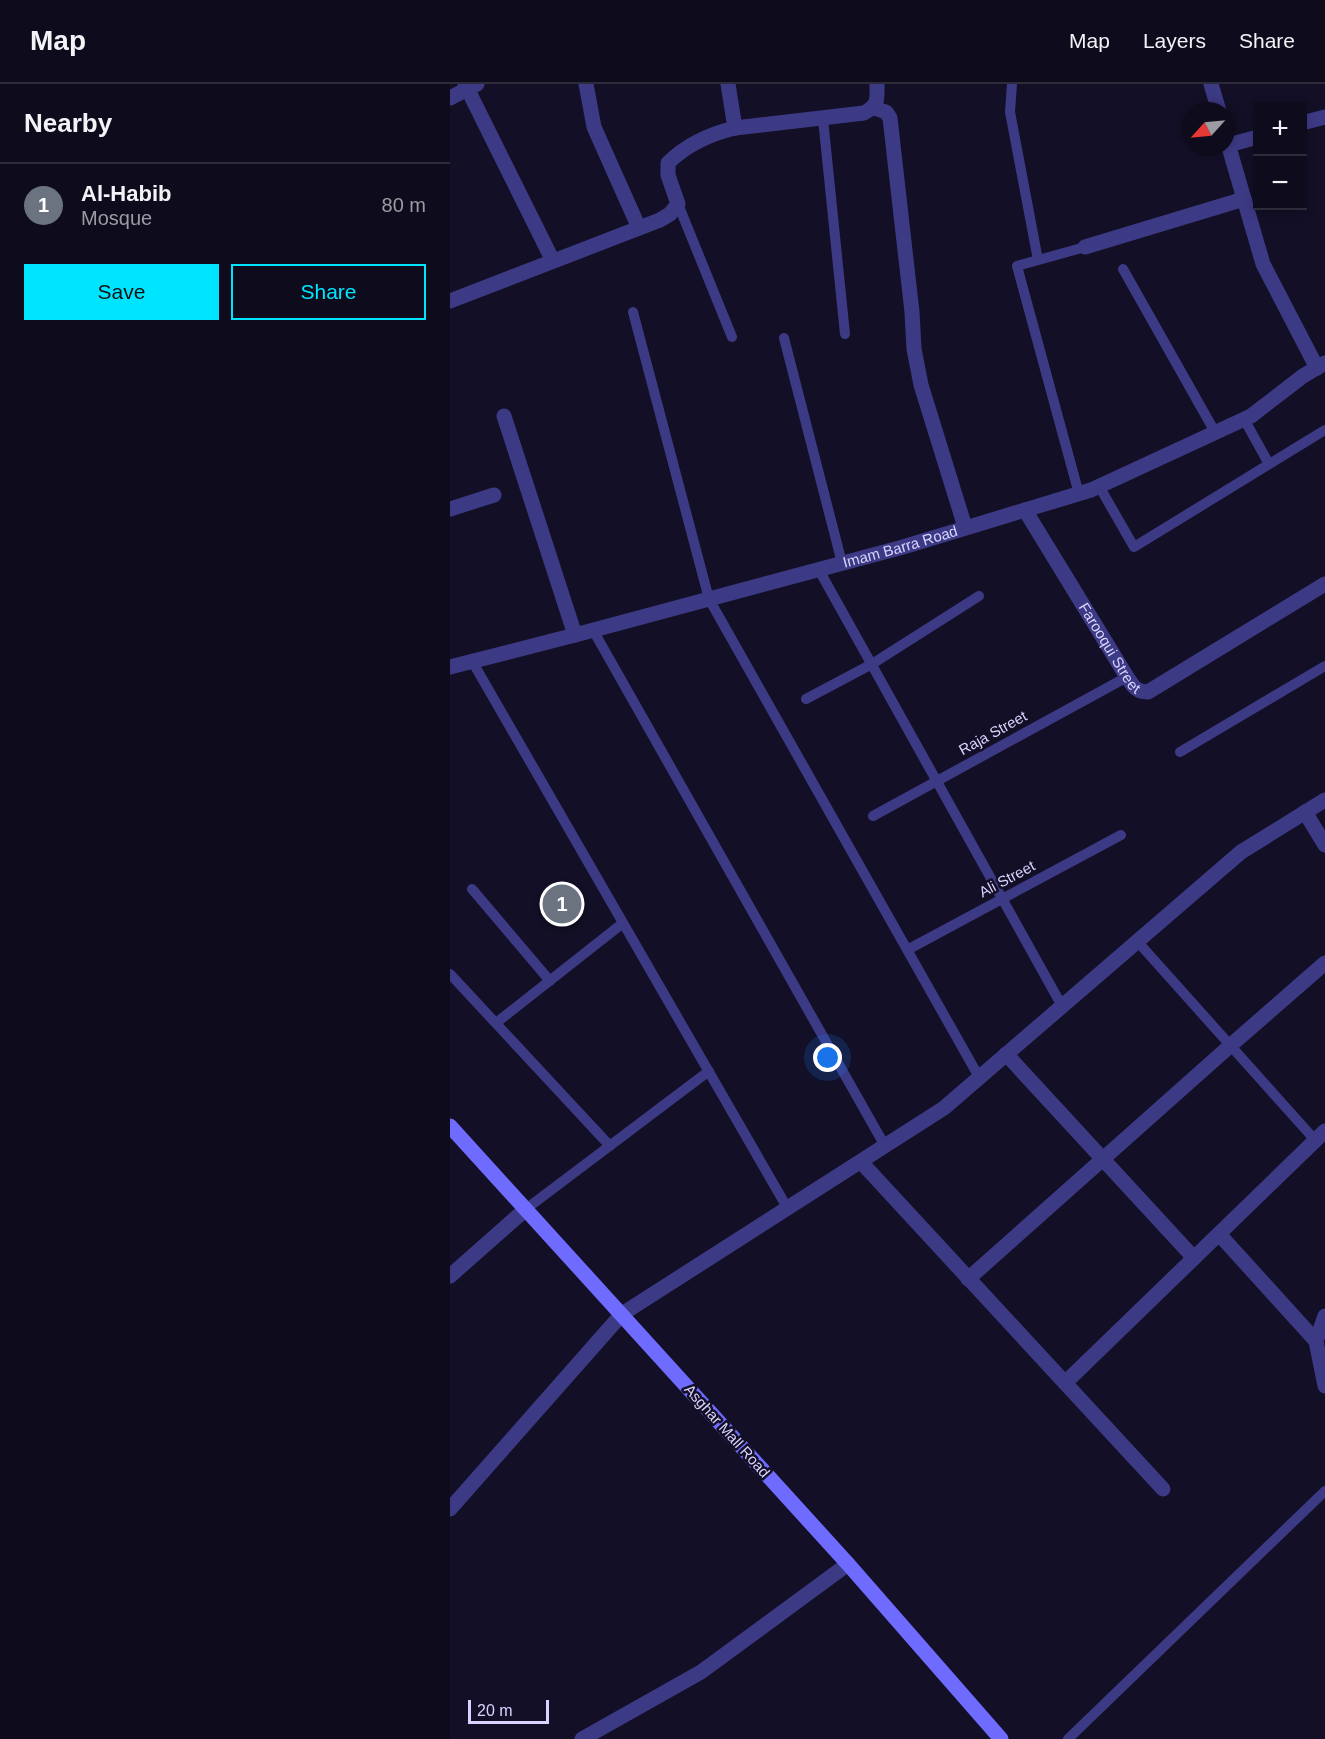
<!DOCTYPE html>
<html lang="en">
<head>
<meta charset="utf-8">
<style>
	body { margin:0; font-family:Arial,sans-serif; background:#171425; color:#f1f3f6 }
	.controls { position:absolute; right:18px; top:18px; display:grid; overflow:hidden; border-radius:0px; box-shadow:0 3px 9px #0003 }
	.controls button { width:54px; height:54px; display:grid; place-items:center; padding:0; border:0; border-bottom:2px solid #2e2b3b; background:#0e0b1c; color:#f1f3f6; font:30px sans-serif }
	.compass { position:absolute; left:731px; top:18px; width:54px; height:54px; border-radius:50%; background:#0e0b1c; box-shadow:0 3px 9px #0003; rotate:243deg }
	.scale { position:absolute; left:18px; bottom:15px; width:81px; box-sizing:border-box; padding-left:6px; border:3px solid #d9d4ff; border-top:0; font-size:16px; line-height:21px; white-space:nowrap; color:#d9d4ff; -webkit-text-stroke:4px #130f26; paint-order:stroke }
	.you { position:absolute; left:378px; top:974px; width:21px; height:21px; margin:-15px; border:4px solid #fff; border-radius:50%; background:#1a73e8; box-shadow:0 0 0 9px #1a73e833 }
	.badge { display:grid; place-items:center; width:39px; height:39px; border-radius:50%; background:#00e5ff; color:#fff; font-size:20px; font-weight:700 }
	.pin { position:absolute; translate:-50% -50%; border:3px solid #fff; box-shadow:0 2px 6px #0006 }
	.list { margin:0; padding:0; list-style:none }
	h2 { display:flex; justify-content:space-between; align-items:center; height:78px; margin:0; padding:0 24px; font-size:26px }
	h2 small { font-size:20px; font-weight:400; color:#9b9ba3 }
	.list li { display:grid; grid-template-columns:39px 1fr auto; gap:18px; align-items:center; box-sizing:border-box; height:84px; padding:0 24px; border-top:2px solid #2e2b3b }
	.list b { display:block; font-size:22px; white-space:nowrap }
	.list p { margin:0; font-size:20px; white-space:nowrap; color:#9b9ba3 }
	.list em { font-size:20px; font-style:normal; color:#9b9ba3 }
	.actions { display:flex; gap:12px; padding:18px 24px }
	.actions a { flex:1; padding:14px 0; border:2px solid #00e5ff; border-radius:0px; text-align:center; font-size:21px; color:#00e5ff }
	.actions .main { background:#00e5ff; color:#111 }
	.map { position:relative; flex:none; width:875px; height:1655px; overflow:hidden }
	header { display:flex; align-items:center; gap:36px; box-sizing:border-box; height:84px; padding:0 30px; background:#0e0b1c; border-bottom:2px solid #2e2b3b }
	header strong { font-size:28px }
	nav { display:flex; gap:33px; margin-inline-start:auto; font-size:21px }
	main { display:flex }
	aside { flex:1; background:#0e0b1c }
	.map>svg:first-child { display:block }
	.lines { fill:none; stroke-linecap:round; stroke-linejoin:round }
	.service { stroke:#3d3a85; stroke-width:10 }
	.minor { stroke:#3d3a85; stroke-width:15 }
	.tertiary { stroke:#3d3a85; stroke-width:15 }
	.secondary { stroke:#6f6bff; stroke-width:15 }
	.labels { text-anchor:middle; stroke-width:5; stroke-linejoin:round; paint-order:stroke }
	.street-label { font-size:15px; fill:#d9d4ff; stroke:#130f26 }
</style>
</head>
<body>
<header>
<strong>Map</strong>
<nav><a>Map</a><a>Layers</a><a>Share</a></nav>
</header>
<main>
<aside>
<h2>Nearby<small></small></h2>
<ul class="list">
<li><span class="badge" style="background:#6b7280">1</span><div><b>Al-Habib</b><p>Mosque</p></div><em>80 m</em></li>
</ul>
<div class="actions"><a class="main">Save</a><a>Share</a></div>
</aside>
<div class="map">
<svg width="875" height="1655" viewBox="0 0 875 1655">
	<rect width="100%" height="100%" fill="#130f26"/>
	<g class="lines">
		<path class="service" d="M562,0l-2,28 28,148
			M373,35l22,215
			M228,120l54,133
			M673,185l92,163
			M183,228l76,287 270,478
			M334,254l58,225
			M794,335l25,45
			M649,402l35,61 191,-117
			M629,410l-62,-228 68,-19
			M369,486l243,436
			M143,546l292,516
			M22,577l316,548
			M356,615l66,-35 107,-68
			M730,668l145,-86
			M423,732l254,-139
			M22,805l78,92
			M687,857l178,199
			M457,866l214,-115
			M0,890l160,172
			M46,939l127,-100
			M76,1125l183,-138
			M618,1655l257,-248"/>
		<g class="minor">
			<path d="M15,0l88,177"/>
			<path d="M136,0l8,43 45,101"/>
			<path d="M278,0l7,44"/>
			<path d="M761,0l8,27"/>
			<path d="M0,14l27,-14"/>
			<path d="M424,24l12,4 4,6 22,194 2,37 7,36 44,142"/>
			<path d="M852,39l23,-6"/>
			<path d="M776,53l37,127 54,104"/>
			<path d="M778,61l30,-8"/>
			<path d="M635,163l159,-48"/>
			<path d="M0,217l210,-81 10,-6 8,-10 -10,-29v-12c18,-18 42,-29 67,-35l129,-15c15,-8 13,-13 13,-29"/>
			<path d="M54,332l71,219"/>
			<path d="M0,425l44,-14"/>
			<path id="s1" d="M575,426l102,167c6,9 9,15 21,15l177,-108"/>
			<path d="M855,728l20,33"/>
			<path d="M556,970l188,204"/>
			<path d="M411,1078l302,327"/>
			<path d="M769,1150l97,107 9,45"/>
			<path d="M0,1192l76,-67"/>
			<path d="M518,1195l263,-234 94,-82"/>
			<path d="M866,1257l9,-25"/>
			<path d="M615,1299l260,-252"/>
			<path d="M0,1425l172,-195 322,-206 297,-256 84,-52"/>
			<path d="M132,1655l119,-67 147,-108"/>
		</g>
		<path class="tertiary" id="s2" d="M0,583l125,-32 328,-88 188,-57 160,-74 52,-40 22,-13"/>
		<path class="secondary" d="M0,1042l398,438 153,175"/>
	</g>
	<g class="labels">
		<g class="street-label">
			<text dy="5" stroke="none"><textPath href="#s2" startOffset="466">Imam Barra Road</textPath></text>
			<text dy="5" stroke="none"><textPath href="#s1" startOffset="162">Farooqui Street</textPath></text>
			<text transform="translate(543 649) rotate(-29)" y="5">Raja Street</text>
			<text transform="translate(557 795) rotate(-28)" y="5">Ali Street</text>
			<text transform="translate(277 1347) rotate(48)" y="5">Asghar Mall Road</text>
		</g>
	</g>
</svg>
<div class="controls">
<button>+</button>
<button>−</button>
</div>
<svg class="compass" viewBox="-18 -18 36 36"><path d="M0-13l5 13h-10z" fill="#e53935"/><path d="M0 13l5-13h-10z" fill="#9b9ba3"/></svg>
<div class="scale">20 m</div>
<div class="you"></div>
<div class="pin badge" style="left:112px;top:820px;background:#6b7280">1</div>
</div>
</main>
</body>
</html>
